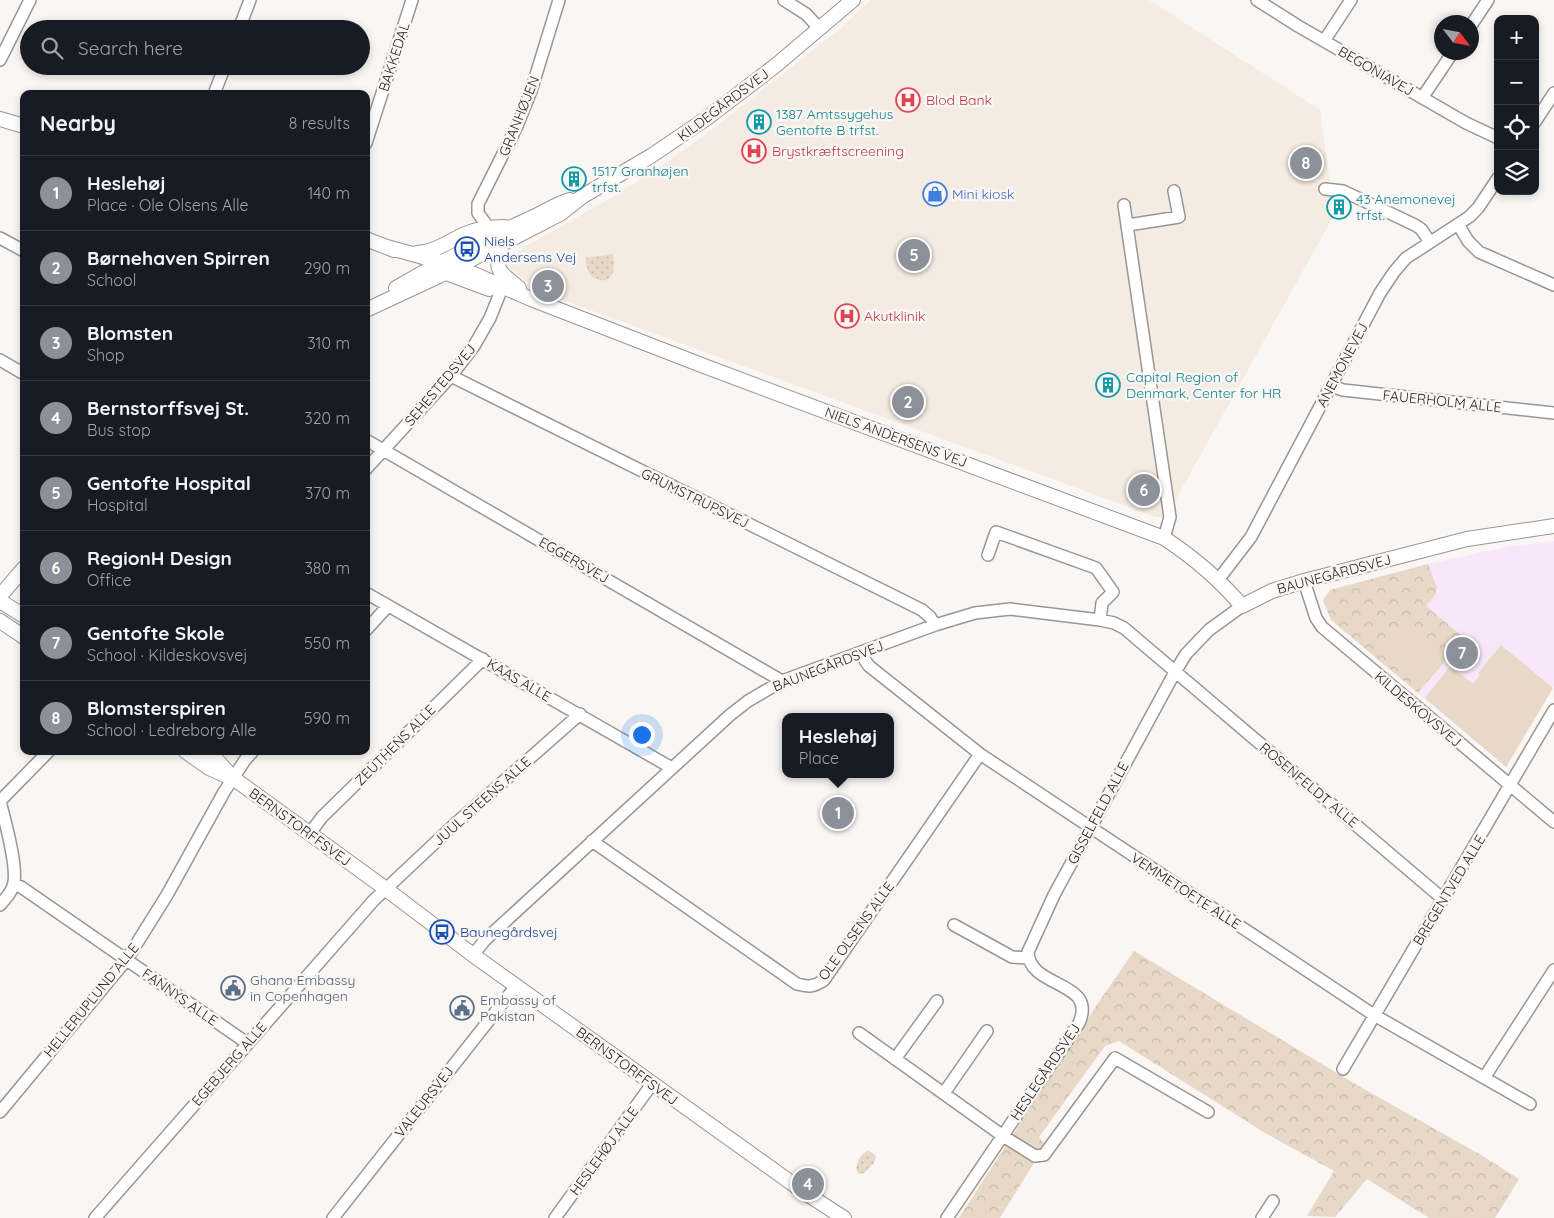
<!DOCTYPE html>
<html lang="en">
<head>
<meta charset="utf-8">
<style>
	body { margin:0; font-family:Quicksand,sans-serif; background:#20242c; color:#f1f3f6 }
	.controls { position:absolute; right:15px; top:15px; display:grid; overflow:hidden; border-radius:10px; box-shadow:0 2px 8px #0003 }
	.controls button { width:45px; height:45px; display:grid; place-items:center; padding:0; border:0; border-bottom:1px solid #363941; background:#171b24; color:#f1f3f6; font:25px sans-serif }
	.compass { position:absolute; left:1434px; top:15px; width:45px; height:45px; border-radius:50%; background:#171b24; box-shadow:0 2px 8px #0003; rotate:122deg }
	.you { position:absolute; left:641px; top:734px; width:18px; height:18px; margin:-12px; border:4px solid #fff; border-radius:50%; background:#1a73e8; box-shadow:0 0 0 8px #1a73e833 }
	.badge { display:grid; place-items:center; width:32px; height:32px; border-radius:50%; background:#8c9099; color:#fff; font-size:16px; font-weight:700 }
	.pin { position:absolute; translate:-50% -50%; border:2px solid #fff; box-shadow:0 1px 5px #0006 }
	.popup { position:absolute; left:782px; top:713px; width:112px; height:65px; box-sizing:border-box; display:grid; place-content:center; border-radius:10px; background:#171b24; filter:drop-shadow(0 1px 4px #0005); font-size:16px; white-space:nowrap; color:#9ea1a6 }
	.popup b { font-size:19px; color:#f1f3f6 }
	.popup::after { content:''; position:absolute; left:50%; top:100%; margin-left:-10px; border:10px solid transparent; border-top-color:#171b24 }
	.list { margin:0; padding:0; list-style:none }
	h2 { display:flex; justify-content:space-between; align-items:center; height:65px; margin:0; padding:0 20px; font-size:21px }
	h2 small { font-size:16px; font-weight:400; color:#9ea1a6 }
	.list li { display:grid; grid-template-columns:32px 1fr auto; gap:15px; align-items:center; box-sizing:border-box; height:75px; padding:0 20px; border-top:1px solid #363941 }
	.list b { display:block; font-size:19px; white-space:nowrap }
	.list p { margin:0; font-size:16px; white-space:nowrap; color:#9ea1a6 }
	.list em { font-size:16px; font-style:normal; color:#9ea1a6 }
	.icon { flex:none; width:28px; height:28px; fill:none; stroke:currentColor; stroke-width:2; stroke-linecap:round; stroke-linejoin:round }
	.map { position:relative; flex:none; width:1554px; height:1218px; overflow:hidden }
	.search { position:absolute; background:#171b24; box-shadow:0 2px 8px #0003; left:20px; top:20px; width:350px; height:55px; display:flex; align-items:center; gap:12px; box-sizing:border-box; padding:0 18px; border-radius:28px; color:#9ea1a6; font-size:19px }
	.panel { position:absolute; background:#171b24; box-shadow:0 2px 8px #0003; left:20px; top:90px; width:350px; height:665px; border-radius:10px }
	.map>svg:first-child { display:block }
	.education { fill:#f7e7f9 }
	.built { fill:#f4ebe2 }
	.grass { fill:url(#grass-dots) }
	.park { fill:url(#park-crowns) }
	.pitch { fill:#e8d8c8 }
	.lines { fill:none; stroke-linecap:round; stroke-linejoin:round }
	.minor-casing { stroke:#999693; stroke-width:14 }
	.tertiary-casing { stroke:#999693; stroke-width:16 }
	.minor { stroke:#fff; stroke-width:11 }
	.tertiary { stroke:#fff; stroke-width:14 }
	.labels { text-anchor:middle; stroke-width:5; stroke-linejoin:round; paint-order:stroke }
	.street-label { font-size:14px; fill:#292726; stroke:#faf6f3 }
	.health-label { font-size:14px; fill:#be3a42; stroke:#faf6f3; text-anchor:start }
	.culture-label { font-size:14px; fill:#0d838f; stroke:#faf6f3; text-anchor:start }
	.shop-label { font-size:14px; fill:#366cbe; stroke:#faf6f3; text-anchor:start }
	.transit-label { font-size:14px; fill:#164399; stroke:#faf6f3; text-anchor:start }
	.service-label { font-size:14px; fill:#4e5e75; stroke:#faf6f3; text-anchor:start }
</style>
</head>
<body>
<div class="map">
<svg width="1554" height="1218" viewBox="0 0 1554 1218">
	<defs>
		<pattern id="grass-dots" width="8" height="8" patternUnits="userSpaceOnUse" patternTransform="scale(1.25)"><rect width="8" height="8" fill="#e8d8c8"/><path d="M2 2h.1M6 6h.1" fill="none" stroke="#c7b9ac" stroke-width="1.8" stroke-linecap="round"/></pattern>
		<pattern id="park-crowns" width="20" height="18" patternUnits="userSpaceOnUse" patternTransform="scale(1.25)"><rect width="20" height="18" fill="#e8d8c8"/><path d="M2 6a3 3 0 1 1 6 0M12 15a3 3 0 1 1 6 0" fill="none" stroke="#c7b9ac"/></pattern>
	</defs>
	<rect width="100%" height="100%" fill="#faf6f3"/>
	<path class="education" d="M1554,541v145l-48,81 -175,-147 -8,-20 7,-10 98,-26 84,-18z"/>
	<path class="built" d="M871,0h278l171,110 14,105 -168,302h-10l-615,-225 -29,-22 -3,-8 14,-14 83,-47 48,-30 51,-36 135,-106z"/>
	<path class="grass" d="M613,254c2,16 1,34 -21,23l-4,-6 -3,-13z
		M868,1150l8,6 -2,7 -10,10 -5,1 -2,-2c-2,-9 3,-17 11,-22z"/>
	<path class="park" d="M1428,564l9,24 -2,7 -9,11 37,31v3l-45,53 -87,-73 -8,-20 7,-10z
		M1134,951l223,134 124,70 38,24 -24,39h-66l-62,-39 -32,38 -28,-1 27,-45 -69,-38 -146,-92 -14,5 -66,91 6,8 -45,73h-41l139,-215z"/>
	<path class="pitch" d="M1400,626l43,36 -20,23 -43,-37z
		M1501,645l52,43 -47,79 -81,-69 25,-32 23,18 7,-9 -2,-2z"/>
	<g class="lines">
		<g class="minor-casing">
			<path id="minor" d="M784,0l22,14 13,14
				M1257,0l41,26 168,97 32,15
				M1472,24l16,-24
				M239,29l11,-29
				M1324,41l27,-41
				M0,60l30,-60
				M214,94l11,-28
				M1422,98l31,-46
				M1535,122l19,-29
				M366,143l46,-143
				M1325,189l18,2 72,34 6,4 9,13
				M1124,205l46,312 -6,21
				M1458,224l10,17 11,11 75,33
				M1128,225l51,-8 -5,-26
				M488,227l-10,-14v-9l39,-78 14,-35 28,-91
				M0,238l24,13
				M0,360l24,14
				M451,376l471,234 8,7 5,8
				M1331,386l12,4 211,23
				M366,440l416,241
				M366,469l85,-93 23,-30 16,-28 10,-25
				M988,555l8,-23 100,36 17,24 -11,11 -2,17
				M1218,580l33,-43 129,-244 14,-21 12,-14 63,-41 9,-9 20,-30
				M1304,581l12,37 6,9 232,195
				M366,593l306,175
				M366,630l22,-24
				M860,653l9,13 111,88 110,73 284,188 156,89
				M0,801l49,-50
				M310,833l12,-16 161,-158
				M592,841l205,143c11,3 17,3 27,-4l156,-226
				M14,884l7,3 226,156
				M0,905c6,-7 13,-14 14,-23 3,-19 -9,-61 -14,-81
				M954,925l58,32 16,1
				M473,955l12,-15 245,-225 18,-14 34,-20 153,-56 40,-12 35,-4 90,11 14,3 10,5 319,271
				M859,1033l144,103 32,20 9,-1 71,-97 93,54
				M895,1059l42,-58
				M1343,1069l211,-359
				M1484,1078l70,-108
				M944,1093l43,-62
				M0,1112l127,-153 40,-64 57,-103 21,-32 8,-9
				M95,1218l278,-317 82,-77 125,-110
				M333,1218l183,-232
				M555,1218l97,-134
				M947,1218l132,-195c19,-43 -50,-34 -51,-71l26,-57 121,-223 11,-18 23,-24 33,-24
				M1262,1218l11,-17"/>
		</g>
		<g class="tertiary-casing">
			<path id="tertiary" d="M0,119l24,7
				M366,239l28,11
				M502,244c-8,29 -4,26 17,44
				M387,247l54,15 33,12 57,25 173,67 460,172c29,19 55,41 78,68l30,-15 32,-10 163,-42 87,-13
				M417,253c19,-1 32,-12 48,-19 13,-6 26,-7 40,-7
				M441,271l48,18
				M396,288c43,-25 87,-48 133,-69 14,-6 27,-15 41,-19
				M366,310l73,-34 121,-62 23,-18 68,-40 56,-38 68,-52 78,-66
				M0,596l24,-28
				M0,601l24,15
				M0,621l24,16
				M185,751l24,17 20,9
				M206,751l10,8 17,19 153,111 87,66 331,237 40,26"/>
		</g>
		<use href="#minor" class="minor"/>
		<use href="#tertiary" class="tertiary"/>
	</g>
	<defs>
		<g id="hospital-ring" transform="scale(1.25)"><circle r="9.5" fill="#faf6f3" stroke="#e0444e" stroke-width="1.5"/><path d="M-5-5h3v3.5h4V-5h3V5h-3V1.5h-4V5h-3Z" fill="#e0444e"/></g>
		<g id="building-ring" transform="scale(1.25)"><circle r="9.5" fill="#faf6f3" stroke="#0f9aa8" stroke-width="1.5"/><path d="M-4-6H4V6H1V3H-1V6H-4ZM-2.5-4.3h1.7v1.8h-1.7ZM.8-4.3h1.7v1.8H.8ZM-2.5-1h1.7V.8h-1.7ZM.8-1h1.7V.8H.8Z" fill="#0f9aa8"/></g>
		<g id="shop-ring" transform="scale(1.25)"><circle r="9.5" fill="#faf6f3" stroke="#3f7fe0" stroke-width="1.5"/><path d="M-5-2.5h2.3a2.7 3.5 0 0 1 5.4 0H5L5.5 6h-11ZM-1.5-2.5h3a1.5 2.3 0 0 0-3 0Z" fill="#3f7fe0"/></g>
		<g id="bus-ring" transform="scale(1.25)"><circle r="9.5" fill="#faf6f3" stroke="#1a4fb4" stroke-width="1.5"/><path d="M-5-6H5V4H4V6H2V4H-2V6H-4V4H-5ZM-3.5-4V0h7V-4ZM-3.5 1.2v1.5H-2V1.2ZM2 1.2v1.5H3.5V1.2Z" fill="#1a4fb4"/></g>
		<g id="civic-ring" transform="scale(1.25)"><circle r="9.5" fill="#faf6f3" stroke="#5c6f8a" stroke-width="1.5"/><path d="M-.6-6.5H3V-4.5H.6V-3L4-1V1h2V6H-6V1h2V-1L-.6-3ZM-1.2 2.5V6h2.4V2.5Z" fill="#5c6f8a"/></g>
	</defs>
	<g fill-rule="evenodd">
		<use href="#hospital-ring" x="908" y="100"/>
		<use href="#building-ring" x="759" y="122"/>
		<use href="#hospital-ring" x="754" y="151"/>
		<use href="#building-ring" x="574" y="179"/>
		<use href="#shop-ring" x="935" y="194"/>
		<use href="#building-ring" x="1339" y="207"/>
		<use href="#bus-ring" x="467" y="249"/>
		<use href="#hospital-ring" x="847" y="316"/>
		<use href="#building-ring" x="1108" y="385"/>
		<use href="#bus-ring" x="442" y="932"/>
		<use href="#civic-ring" x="233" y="988"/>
		<use href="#civic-ring" x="462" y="1008"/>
	</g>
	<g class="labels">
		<g class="street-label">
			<text transform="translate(394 57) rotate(-72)" y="5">BAKKEDAL</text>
			<text transform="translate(1376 71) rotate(30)" y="5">BEGONIAVEJ</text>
			<text transform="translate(723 105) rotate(-37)" y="5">KILDEGÅRDSVEJ</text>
			<text transform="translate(519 116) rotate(-68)" y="5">GRANHØJEN</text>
			<text transform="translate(1342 365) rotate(-62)" y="5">ANEMONEVEJ</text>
			<text transform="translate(440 385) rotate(-50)" y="5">SEHESTEDSVEJ</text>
			<text transform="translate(1442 401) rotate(6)" y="5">FAUERHOLM ALLE</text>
			<text transform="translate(896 437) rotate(20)" y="5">NIELS ANDERSENS VEJ</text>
			<text transform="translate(695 498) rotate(26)" y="5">GRUMSTRUPSVEJ</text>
			<text transform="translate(574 560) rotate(30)" y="5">EGGERSVEJ</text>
			<text transform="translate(1334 574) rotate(-15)" y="5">BAUNEGÅRDSVEJ</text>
			<text transform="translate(828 666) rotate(-21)" y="5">BAUNEGÅRDSVEJ</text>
			<text transform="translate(519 680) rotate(30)" y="5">KAAS ALLE</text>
			<text transform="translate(1418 709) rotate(40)" y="5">KILDESKOVSVEJ</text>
			<text transform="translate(395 745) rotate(-45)" y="5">ZEUTHENS ALLE</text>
			<text transform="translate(1309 785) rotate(40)" y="5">ROSENFELDT ALLE</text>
			<text transform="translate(482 801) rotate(-42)" y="5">JUUL STEENS ALLE</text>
			<text transform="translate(1098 813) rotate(-62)" y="5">GISSELFELD ALLE</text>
			<text transform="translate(300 827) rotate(36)" y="5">BERNSTORFFSVEJ</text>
			<text transform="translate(1449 890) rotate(-59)" y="5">BREGENTVED ALLE</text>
			<text transform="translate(1186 891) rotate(33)" y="5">VEMMETOFTE ALLE</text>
			<text transform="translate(856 931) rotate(-54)" y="5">OLE OLSENS ALLE</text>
			<text transform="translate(180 997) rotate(35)" y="5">FANNYS ALLE</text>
			<text transform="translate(91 1000) rotate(-51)" y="5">HELLERUPLUND ALLE</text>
			<text transform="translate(229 1064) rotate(-49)" y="5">EGEBJERG ALLE</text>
			<text transform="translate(627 1066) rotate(36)" y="5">BERNSTORFFSVEJ</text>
			<text transform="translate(1045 1072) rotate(-56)" y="5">HESLEGÅRDSVEJ</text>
			<text transform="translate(424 1102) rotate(-52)" y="5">VALEURSVEJ</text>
			<text transform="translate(604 1151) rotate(-54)" y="5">HESLEHØJ ALLE</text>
		</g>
		<g class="health-label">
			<text x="926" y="105">Blod Bank</text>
			<text x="772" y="156">Brystkræftscreening</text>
			<text x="864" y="321">Akutklinik</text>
		</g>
		<g class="culture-label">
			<text x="776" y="119">1387 Amtssygehus<tspan x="776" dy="16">Gentofte B trfst.</tspan></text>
			<text x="592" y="176">1517 Granhøjen<tspan x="592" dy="16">trfst.</tspan></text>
			<text x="1356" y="204">43 Anemonevej<tspan x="1356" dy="16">trfst.</tspan></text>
			<text x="1126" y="382">Capital Region of<tspan x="1126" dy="16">Denmark, Center for HR</tspan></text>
		</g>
		<g class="shop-label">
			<text x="952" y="199">Mini kiosk</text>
		</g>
		<g class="transit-label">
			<text x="484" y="246">Niels<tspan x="484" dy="16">Andersens Vej</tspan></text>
			<text x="460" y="937">Baunegårdsvej</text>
		</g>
		<g class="service-label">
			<text x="250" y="985">Ghana Embassy<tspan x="250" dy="16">in Copenhagen</tspan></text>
			<text x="480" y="1005">Embassy of<tspan x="480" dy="16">Pakistan</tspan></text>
		</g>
	</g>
</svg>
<div class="controls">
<button>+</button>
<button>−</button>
<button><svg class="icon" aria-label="locate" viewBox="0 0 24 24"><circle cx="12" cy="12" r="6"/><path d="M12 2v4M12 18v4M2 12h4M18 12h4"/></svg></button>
<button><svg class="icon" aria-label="layers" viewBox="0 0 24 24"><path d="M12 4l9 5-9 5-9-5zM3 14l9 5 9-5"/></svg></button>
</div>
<svg class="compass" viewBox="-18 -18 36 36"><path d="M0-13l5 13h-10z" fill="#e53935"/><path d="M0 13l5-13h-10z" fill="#9ea1a6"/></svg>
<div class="you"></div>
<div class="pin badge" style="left:838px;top:813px">1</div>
<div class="popup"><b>Heslehøj</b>Place</div>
<div class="pin badge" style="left:908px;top:402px">2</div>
<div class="pin badge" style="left:548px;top:286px">3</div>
<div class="pin badge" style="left:808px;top:1184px">4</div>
<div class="pin badge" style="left:914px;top:255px">5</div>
<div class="pin badge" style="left:1144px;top:490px">6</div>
<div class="pin badge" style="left:1462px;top:653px">7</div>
<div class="pin badge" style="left:1306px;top:163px">8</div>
<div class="search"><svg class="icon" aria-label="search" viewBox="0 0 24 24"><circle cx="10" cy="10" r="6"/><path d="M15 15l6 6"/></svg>Search here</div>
<section class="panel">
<h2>Nearby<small>8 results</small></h2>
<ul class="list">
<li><span class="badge">1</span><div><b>Heslehøj</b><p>Place · Ole Olsens Alle</p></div><em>140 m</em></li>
<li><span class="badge">2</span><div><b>Børnehaven Spirren</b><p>School</p></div><em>290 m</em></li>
<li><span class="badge">3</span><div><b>Blomsten</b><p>Shop</p></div><em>310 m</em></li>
<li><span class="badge">4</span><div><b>Bernstorffsvej St.</b><p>Bus stop</p></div><em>320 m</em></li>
<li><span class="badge">5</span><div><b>Gentofte Hospital</b><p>Hospital</p></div><em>370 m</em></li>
<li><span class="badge">6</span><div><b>RegionH Design</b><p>Office</p></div><em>380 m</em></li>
<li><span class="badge">7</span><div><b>Gentofte Skole</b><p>School · Kildeskovsvej</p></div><em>550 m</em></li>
<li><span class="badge">8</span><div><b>Blomsterspiren</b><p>School · Ledreborg Alle</p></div><em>590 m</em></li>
</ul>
</section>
</div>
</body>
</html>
